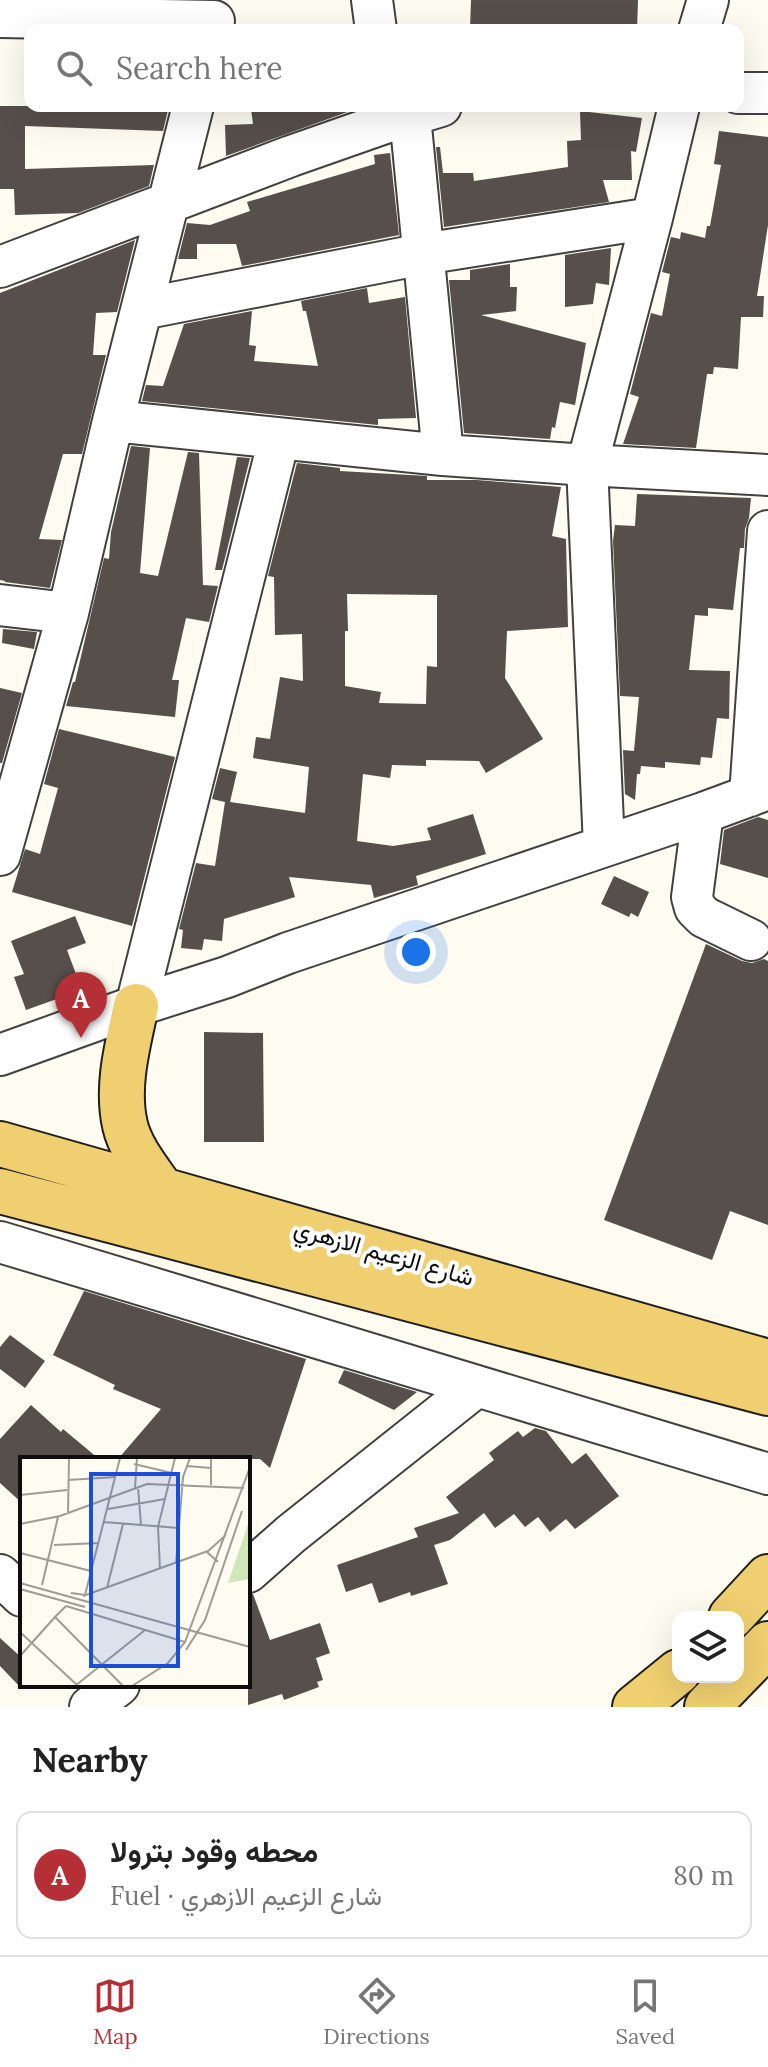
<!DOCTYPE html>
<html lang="en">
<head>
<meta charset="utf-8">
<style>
	body { margin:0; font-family:Lora,Vazirmatn,serif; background:#f6f6f6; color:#222 }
	.controls { position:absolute; right:24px; bottom:24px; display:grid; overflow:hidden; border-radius:16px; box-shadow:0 8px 32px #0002 }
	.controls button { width:72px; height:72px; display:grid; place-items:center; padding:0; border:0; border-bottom:2px solid #e0e0e0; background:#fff; color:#222; font:40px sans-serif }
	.you { position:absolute; left:416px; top:952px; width:28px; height:28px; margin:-20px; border:6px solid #fff; border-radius:50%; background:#1a73e8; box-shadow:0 0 0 12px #1a73e833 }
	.badge { display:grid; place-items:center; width:52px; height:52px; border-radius:50%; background:#b53036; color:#fff; font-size:26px; font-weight:700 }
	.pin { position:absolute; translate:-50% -66px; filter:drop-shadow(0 2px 4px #0008) }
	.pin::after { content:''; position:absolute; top:42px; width:28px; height:24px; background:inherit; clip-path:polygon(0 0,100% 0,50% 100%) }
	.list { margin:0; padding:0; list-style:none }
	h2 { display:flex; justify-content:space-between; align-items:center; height:104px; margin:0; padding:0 32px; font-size:34px }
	h2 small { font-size:26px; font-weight:400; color:#767676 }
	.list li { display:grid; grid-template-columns:52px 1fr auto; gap:24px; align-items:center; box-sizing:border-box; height:128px; margin:0 16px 16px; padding:0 16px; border:2px solid #e0e0e0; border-radius:16px }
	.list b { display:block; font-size:30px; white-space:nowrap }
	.list p { margin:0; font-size:26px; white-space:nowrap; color:#767676 }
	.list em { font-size:26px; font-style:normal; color:#767676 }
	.icon { flex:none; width:44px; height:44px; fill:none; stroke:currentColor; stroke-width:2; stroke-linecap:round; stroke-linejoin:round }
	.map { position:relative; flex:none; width:768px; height:1707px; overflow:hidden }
	.search { position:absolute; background:#fff; box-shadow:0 8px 32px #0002; left:24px; right:24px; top:24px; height:88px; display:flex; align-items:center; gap:20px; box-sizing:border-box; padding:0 28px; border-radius:16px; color:#767676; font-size:30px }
	.sheet { height:248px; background:#fff }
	nav { display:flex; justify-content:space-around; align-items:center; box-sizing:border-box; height:112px; border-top:2px solid #e0e0e0; background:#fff; font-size:22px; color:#767676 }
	nav a { display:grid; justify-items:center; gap:4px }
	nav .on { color:#b53036 }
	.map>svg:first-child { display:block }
	.building { fill:#564f4b; fill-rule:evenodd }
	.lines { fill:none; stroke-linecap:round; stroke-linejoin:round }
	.minor-casing { stroke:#414141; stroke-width:44 }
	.major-casing { stroke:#1f1f1f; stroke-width:48 }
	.minor { stroke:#fff; stroke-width:40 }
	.major { stroke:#efcf70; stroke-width:44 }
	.labels { text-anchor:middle; stroke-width:8; stroke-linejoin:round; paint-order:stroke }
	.street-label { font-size:24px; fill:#0e0e0e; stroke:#fff }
	.inset-road { fill:none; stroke:#9e9c96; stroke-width:2 }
	.view { fill:#1d4ed8; fill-opacity:0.15; stroke:#1d4ed8; stroke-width:4 }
	.inset-edge { fill:none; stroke:#0e0e0e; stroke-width:4 }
</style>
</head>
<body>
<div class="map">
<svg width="768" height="1707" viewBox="0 0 768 1707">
	<rect width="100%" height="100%" fill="#fefbf0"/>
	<path class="building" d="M471,0h167l-1,30h-167z
		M0,106h169l-6,25 -138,-5v43l129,-4 -5,21 -71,27 -63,2 -1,-26h-14z
		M276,106h88l-138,50 -1,-31 28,-1 -2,-15z
		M580,111l62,7 -6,34 -5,-1 1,29h-29l6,22 -165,25 -8,-80h4l3,26h30l1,8 94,-14 -1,-26 14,-1z
		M719,131l49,6v88l-11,71h7l-1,21h-22l-3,52 -24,-2 -1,7h-6l-11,74 -73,-4 16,-47 -9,-3 21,-81 11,3 8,-42 -8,-2 9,-35 9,2 1,-7 24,6 2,-12h3l11,-61 -7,-1z
		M390,153l9,82 -157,31 -6,-22h-39v15h-19l9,-36 23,2 40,-14 -3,-9 128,-38 -1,-9z
		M135,240l-18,72 -21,1 -3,42h13l-24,99h-19l-24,85 23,1 -12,48 -45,-6v-1l-5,-1v-287z
		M611,248l-2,37 -13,-2 -3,21 -28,3v-52z
		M510,264v23h7l-1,24 -35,4 105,28 -11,62 -15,-3 -5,26 -3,-1 -2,12 -86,-6 -15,-153h21v-10z
		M367,288l2,15 36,-6 11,121 -38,1v6l-236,-24 4,-16 17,1 21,-62 68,-13 -3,34 7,1 -2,15 64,5 -12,-55h-3l-2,-10z
		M131,446l19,2 -10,125 18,3 30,-124 11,1 4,132 15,1 -9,36 -23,-4 -14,62h7l-4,37 -109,-11 7,-24h2l29,-124 5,1 2,-27z
		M237,457l13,1 -28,112h-7z
		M297,463l43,5v3l87,5v4h50l84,7 -9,49 14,3 2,88 -61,4 -2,47 38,61 -57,34 -7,-12 -53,-1v6l-34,-1 -2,13 -27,-4 -6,67 36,5 38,-6 -4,-12 46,-14 13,40 -70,22 2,9 -44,13 -3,-13 -82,-8 6,20 -71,22 -2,22 -18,-2 -2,11 -21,-2 2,-18 -4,-1 17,-66 19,3 10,-64 -13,-3 8,-31 17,4 -7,30 75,11 4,-46 -56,-9 3,-21 14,2 10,-62 23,4 -1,-47 -27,1 -1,-58 -6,-1zM347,594l90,1v72l-10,-1 -1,38 -47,-1 2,-11 -36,-6v-55h3z
		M637,494l114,4 -2,20 -4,11 -1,19h-4l-7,62 -25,-2v8l-13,-1 -6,55 41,1 -1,48 -12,-1 -5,40 -11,-1 -1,8 -35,-3v6l-24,-2 -1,8h-3l-2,26 -10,-6 -2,-44 11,1 5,-54 -19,-1 -7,-155 2,-16 20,1z
		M3,629l34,3 -3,17 -32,-6z
		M0,688l22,5 -20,70h-2z
		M59,729l116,28 -43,169 -120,-34 13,-43 15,5 18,-66 -14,-4z
		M758,817l10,3v58l-48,-14 4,-34z
		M614,876l35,16 -11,25 -7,-4 -2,4 -28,-13z
		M75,916l11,27 -19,7 15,40 -56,20 -12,-33 10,-3 -13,-33z
		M706,944l36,17 10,2 12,-4 4,2v264l-38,-14 -18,49 -108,-40z
		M204,1032l59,1 1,109h-60z
		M84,1291l222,68 -36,109 -10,-9h-142l43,-50 -48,-20 2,-4 -62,-30z
		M10,1335l35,26 -20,27 -25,-19v-22z
		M344,1370l73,22 -23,18 -56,-27z
		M31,1405l30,27 2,-3 36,30h-77v44l-22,-20v-44z
		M535,1428l11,3 26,33 14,-11 33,43 -44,33 -9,-10 -16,13 -12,-15 -13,10 -11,-13 -19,14 -11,-15 -34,27 -16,5 14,39 -37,12 -1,-4 -31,11 -7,-20 -26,9 -9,-27 81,-28 -4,-9 45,-15 -13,-16 48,-37 -5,-7 29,-22 5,6z
		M248,1594h5l17,46 50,-17 10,30 -14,5 7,22 -6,2 2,5 -35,13 -2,-6 -34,11z
		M0,1638l22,20v31l-22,-23z"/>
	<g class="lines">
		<g class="minor-casing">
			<path id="minor" d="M372,0l4,30
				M0,17l214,4
				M699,30l9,-30
				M738,93h30
				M410,116l33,339
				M0,267l291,-111 97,-34 53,-16
				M142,309l281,-55 229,-36
				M113,421l330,34 144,10 181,10
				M0,605l68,8
				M750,796l18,-265
				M703,813l-11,84 3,11 9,9 47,23
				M604,846l-17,-381 65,-247 27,-112
				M0,855l68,-242 45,-192 80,-315
				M136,1006l143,-567
				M0,1055l136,-49 91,-29 61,-24 415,-140 65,-24
				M0,1242l768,232
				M248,1572l43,-38 186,-148
				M0,1575l22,21
				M90,1707l29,-22"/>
		</g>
		<g class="major-casing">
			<path id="major" d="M136,1006c-8,38 -20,80 -11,119 5,23 23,45 37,65
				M0,1144l768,218
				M0,1191l768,202
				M731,1617l37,-40
				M738,1675l30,-31
				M635,1707l43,-35
				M707,1707l29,-30"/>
		</g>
		<use href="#minor" class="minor"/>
		<use href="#major" class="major"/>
	</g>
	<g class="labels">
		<g class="street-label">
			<text transform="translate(384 1253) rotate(16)" y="8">شارع الزعيم الازهري</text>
		</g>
	</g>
	<g transform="translate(20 1457)">
		<rect width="230" height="230" fill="#fefbf0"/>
		<path d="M230,61v61l-22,4z" fill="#d2e6bc"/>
		<path class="inset-road" d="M114,7l38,9M167,9l24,2M48,23l48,-3M191,28v-27M118,30l3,38M115,31l2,-30M0,38l47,-5M88,52l57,-10M48,56l1,-55M84,65l75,6M0,67l40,-8 87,-32 97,4M34,88l45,-2M0,96l71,18M198,105l-11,-10 19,-17M156,107l7,-87 7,-19M140,112l-2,-42 17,-69M0,126l230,64M22,128l16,-68M87,131l16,-64M0,132l65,18M51,136l14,2 35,-137M63,139l125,-45M46,149l119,36M46,149l-11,11 68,69M0,175l57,53M166,193l19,-30 37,-109M0,199l35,-39M55,229l70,-56M112,229l36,-23 17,-21 65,-175"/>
		<path class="view" d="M71,17h87v192h-87z"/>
		<rect width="230" height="230" class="inset-edge"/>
	</g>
</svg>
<div class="controls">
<button><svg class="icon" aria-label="layers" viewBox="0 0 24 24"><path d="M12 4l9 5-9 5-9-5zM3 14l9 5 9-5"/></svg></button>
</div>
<div class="you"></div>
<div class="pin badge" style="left:81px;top:1038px">A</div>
<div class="search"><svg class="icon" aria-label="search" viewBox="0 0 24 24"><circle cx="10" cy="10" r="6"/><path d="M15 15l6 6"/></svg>Search here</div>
</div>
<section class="sheet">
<h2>Nearby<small></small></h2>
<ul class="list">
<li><span class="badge">A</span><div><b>محطه وقود بترولا</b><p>Fuel · شارع الزعيم الازهري</p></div><em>80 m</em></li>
</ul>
</section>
<nav>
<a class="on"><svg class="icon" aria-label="map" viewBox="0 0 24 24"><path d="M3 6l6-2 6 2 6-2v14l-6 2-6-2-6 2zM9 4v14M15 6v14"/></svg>Map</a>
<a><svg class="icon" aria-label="directions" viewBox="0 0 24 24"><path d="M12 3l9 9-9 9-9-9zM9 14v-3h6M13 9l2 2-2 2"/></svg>Directions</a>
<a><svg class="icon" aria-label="saved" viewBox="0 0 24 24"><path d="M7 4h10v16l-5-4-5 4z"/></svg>Saved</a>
</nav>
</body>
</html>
